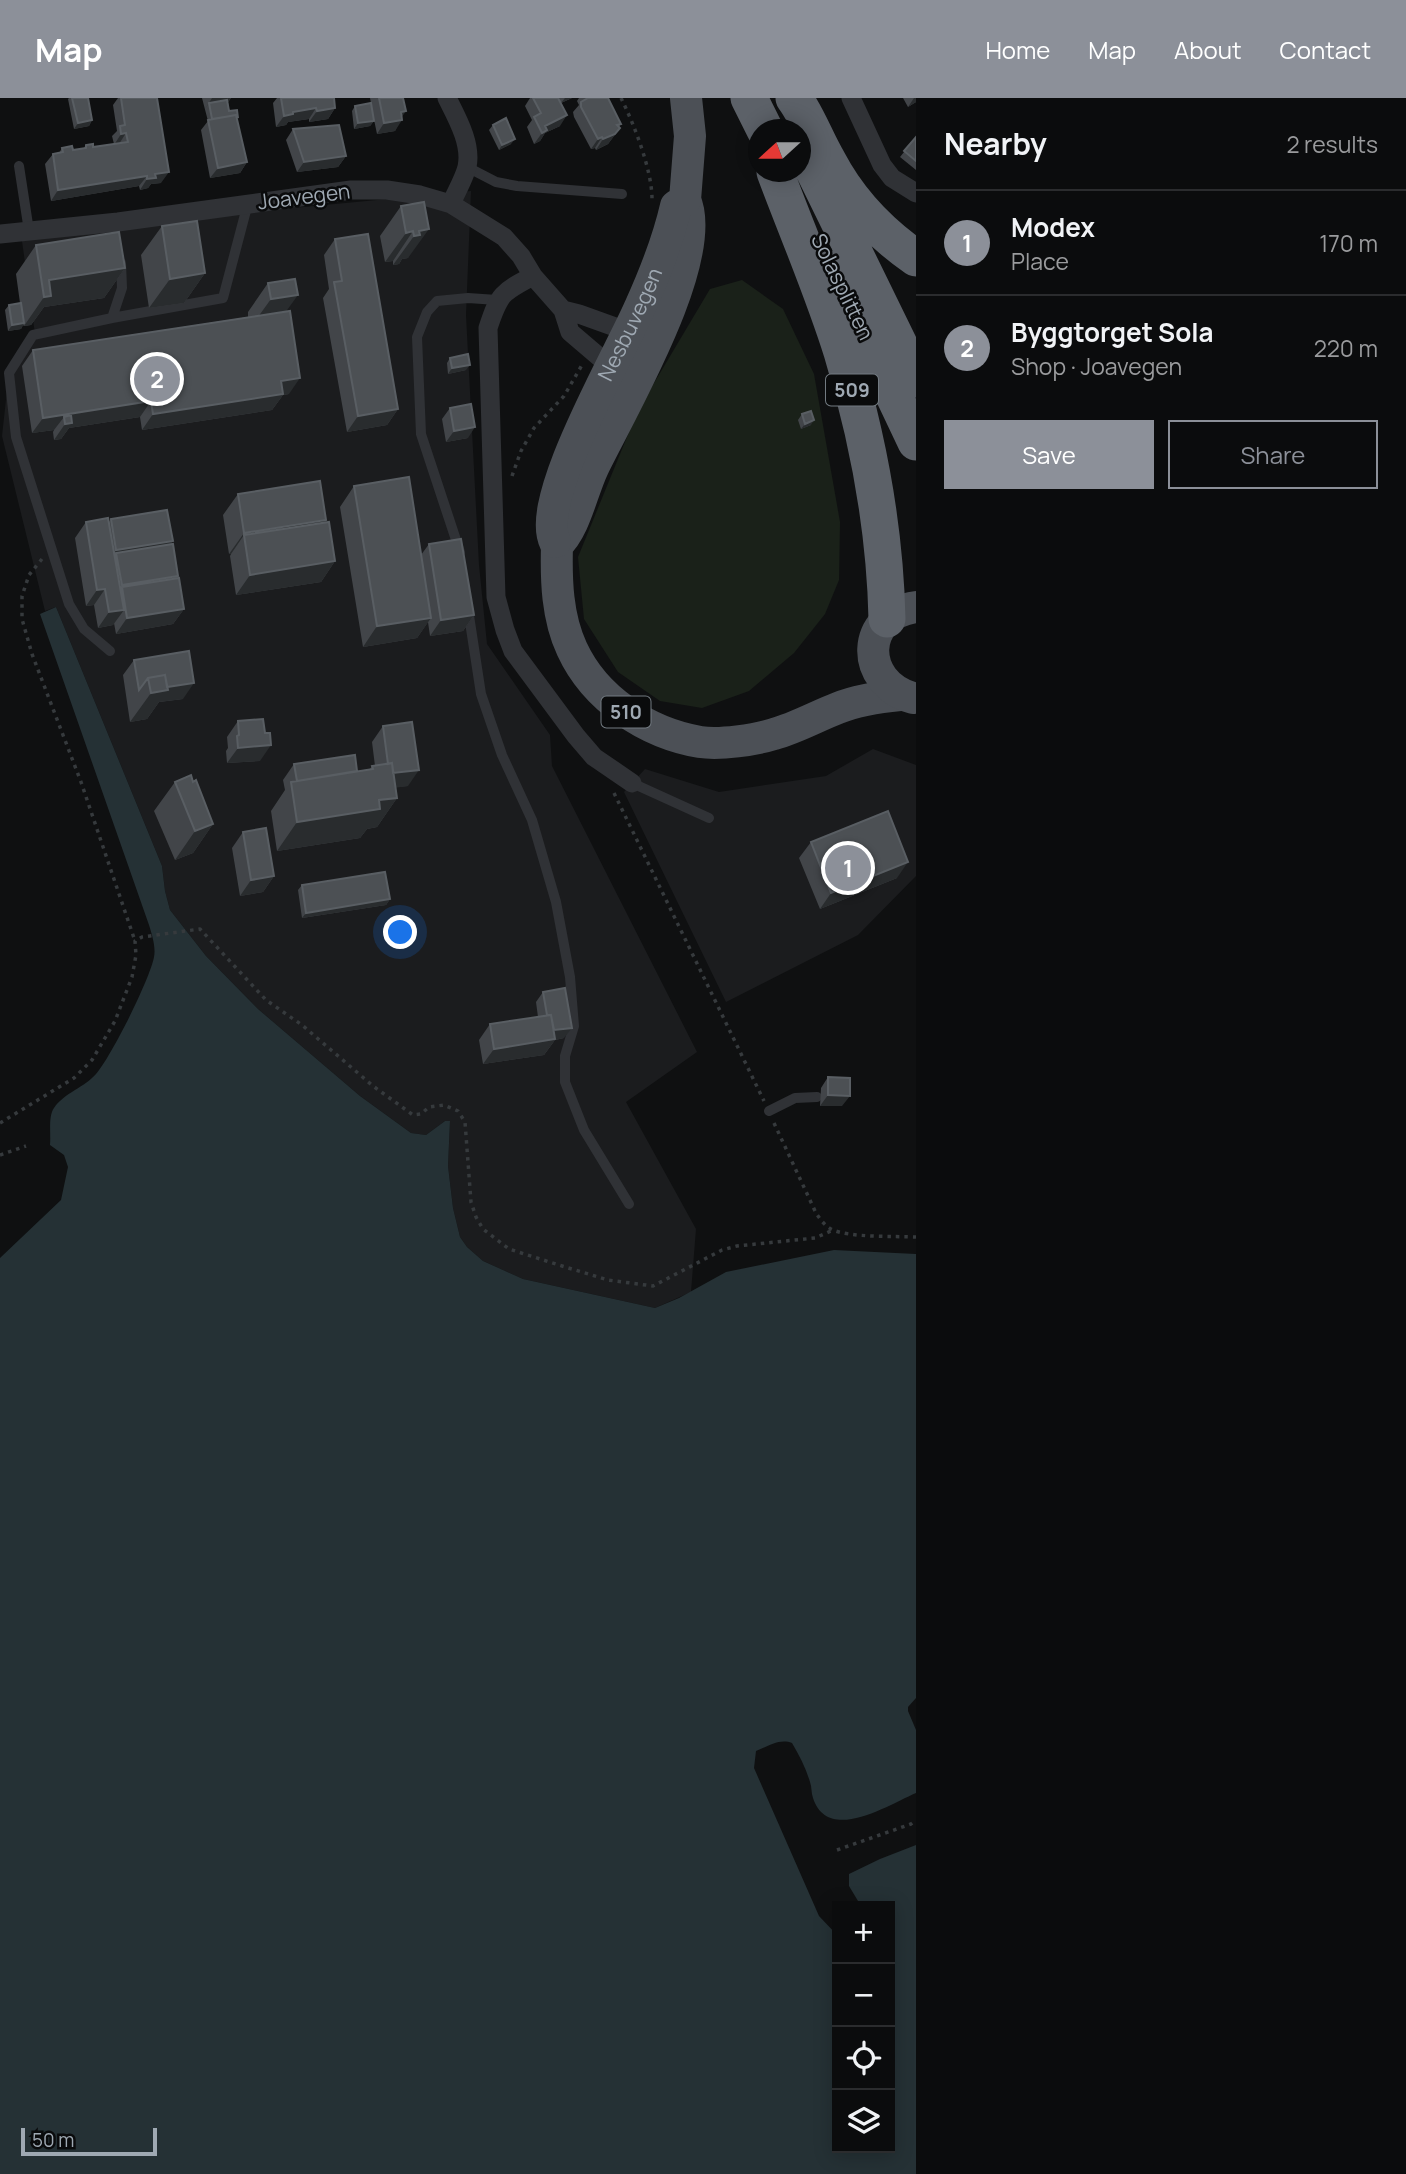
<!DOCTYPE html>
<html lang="en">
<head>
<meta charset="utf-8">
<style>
	body { margin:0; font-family:Manrope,sans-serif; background:#141516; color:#f1f3f6 }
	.controls { position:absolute; right:21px; bottom:21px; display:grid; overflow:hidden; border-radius:0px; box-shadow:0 4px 18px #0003 }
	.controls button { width:63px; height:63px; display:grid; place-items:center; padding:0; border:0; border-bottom:2px solid #2b2c2e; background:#0b0c0d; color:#f1f3f6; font:35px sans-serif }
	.compass { position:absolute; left:748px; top:21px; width:63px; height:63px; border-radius:50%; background:#0b0c0d; box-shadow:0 4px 18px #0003; rotate:249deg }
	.scale { position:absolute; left:21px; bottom:18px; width:136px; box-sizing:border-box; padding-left:7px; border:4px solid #9fa9b3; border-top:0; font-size:19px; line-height:24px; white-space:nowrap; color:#9fa9b3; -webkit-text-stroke:5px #0a0b0c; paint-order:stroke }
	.you { position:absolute; left:401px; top:835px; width:24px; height:24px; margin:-18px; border:5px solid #fff; border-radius:50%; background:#1a73e8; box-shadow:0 0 0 10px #1a73e833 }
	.badge { display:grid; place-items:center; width:46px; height:46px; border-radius:50%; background:#8c9099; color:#fff; font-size:23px; font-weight:700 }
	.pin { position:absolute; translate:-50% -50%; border:4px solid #fff; box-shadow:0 2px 7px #0006 }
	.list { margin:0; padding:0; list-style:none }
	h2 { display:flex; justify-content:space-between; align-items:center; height:91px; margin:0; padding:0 28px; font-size:30px }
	h2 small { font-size:23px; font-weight:400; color:#9a9b9d }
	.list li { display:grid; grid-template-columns:46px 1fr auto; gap:21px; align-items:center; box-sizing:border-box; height:105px; padding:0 28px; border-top:2px solid #2b2c2e }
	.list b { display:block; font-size:26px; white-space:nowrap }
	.list p { margin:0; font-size:23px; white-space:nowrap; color:#9a9b9d }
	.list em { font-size:23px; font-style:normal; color:#9a9b9d }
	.actions { display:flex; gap:14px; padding:21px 28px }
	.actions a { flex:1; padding:16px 0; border:2px solid #8c9099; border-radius:0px; text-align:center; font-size:24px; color:#8c9099 }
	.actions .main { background:#8c9099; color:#fff }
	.icon { flex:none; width:38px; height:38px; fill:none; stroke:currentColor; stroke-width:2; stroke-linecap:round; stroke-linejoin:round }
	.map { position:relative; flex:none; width:916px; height:2076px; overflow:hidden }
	header { display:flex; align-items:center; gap:42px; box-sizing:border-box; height:98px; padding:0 35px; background:#8c9099; color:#fff }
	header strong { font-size:33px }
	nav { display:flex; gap:38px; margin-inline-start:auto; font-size:24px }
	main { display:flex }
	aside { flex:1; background:#0b0c0d }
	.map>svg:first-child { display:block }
	.built { fill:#1b1c1e }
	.green { fill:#1a2119 }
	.water { fill:#253135 }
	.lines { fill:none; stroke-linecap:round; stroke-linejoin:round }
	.path { stroke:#363a3d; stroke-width:3.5; stroke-dasharray:3.5 5; stroke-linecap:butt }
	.lane { stroke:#303236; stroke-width:10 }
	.street { stroke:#303236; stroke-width:19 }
	.primary { stroke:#4c5056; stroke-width:32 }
	.highway { stroke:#5c6168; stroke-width:37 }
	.wall { fill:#424549 }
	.shaded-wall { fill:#292c2e }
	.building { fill:#4c5054; stroke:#595e63; stroke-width:2 }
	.labels { text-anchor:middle; stroke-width:5; stroke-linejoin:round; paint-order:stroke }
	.shield { fill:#0a0b0c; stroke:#727a81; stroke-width:2 }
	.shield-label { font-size:19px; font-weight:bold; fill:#9fa9b3 }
	.street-label { font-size:21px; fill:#9fa9b3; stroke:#0a0b0c }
</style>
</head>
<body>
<header>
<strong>Map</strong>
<nav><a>Home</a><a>Map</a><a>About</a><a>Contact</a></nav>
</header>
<main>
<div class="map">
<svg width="916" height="2076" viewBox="0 0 916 2076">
	<rect width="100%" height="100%" fill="#0f1011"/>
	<path class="built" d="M471,93l-5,124 13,250 8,79 63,91 2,31 145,286 -71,50 70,127 -5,63 -36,16 -132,-29 -40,-18 -16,-14 -7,-10 -7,-29 -5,-42 2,-44 -5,-1 -19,14 -15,-2 -51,-37 -102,-87 -52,-53 -36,-46 -5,-19 -3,-25 -106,-259 -11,4 -43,-175 6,-55 27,-47 -14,-100z
		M873,651l43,16v111l-58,59 -132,67 -102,-210 21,-23 74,23 107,-16z"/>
	<path class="green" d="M742,182l41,29 31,65 26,148 -1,58 -14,34 -31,39 -45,38 -47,17 -42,-7 -42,-29 -34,-53 -6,-62 60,-147 72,-121z"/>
	<path class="water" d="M56,509l106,259 3,25 5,19 36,46 52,53 102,87 51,37 15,2 19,-14h5l-2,45 5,42 7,29 7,10 16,14 40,18 132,29 24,-10 47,-26 108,-22 82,4v444l-8,9v4l8,19v63c-28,12 -88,51 -103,5 -2,-5 -1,-11 -3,-16 -4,-14 -11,-27 -18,-39 -12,-5 -24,3 -36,8l-2,17 65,148 18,19v213h53v-242h-29l-12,-20v-12l31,-15 36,-14v329h-916v-916l61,-58 7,-33 -4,-12 -14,-10c1,-11 -2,-29 4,-37 10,-15 31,-21 42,-34 15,-17 54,-95 58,-117 2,-10 -2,-22 -5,-32l-109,-311z"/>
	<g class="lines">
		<path class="path" d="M621,0c13,26 31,72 31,101
			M512,378l9,-25 13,-23 30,-32 18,-31
			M42,461l-13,16 -7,21v23l10,35 49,128 54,159
			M614,695l150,308
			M0,1025l74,-45 18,-18 23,-39 17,-44 4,-22 -1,-14 7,-4 58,-8 66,71 36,25 71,61 40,29 8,-1 8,-7 15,-2 14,6 7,11 6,80 5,15 7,12 26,20 53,17 46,14 45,6 69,-36 15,-4 78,-8 18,-8
			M774,1025l42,90c4,6 8,12 15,16 17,9 64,7 85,8
			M0,1057l26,-9
			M837,1752l74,-26 5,-4"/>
		<path class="lane" d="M19,68l10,65
			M467,69l29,15 21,4 105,8
			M112,220l111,-20 25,-95
			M460,454l-39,-118 -4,-97 10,-25 10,-11 31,-3 29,2
			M468,511l13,85 21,61 30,65 24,82 14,75 4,49 -9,30v26l19,48 45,74
			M110,553l-26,-22 -15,-25 -53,-167 -7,-64 24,-38 79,-17 10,-30 -1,-25
			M632,685l77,35
			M769,1013l26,-13 22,-1"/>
		<path class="street" d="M447,0c10,20 25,46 20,69 -3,12 -11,25 -16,37
			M851,0l31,67 10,13 24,15
			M0,136l118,-12 233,-32h36l33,5 31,9 53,33 17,19 12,20 30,34 7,22 41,35h9
			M533,178c-31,16 -34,18 -45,52l8,269 9,33 8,21 63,85 18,21 38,26
			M563,212l16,4 50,18 4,8"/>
		<g class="primary">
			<path d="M685,102c26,58 -65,212 -92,268 -11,23 -18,61 -36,77 -1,35 0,72 15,104 23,50 75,84 128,93 20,3 55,-2 74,-8 22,-6 43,-18 64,-26 20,-8 41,-11 62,-13"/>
			<path id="s1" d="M555,444c-21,-42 66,-190 85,-235 15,-33 28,-66 36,-101l9,-6 5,-64 -4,-38"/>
			<path d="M913,600c-55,-16 -52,-84 3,-91"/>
		</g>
		<path class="highway" d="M749,0l16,32
			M794,0c14,19 22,43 34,63 21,40 52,72 88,97
			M800,44l116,237
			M775,74c22,59 48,119 67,180 26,86 43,176 45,267
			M834,171l82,173"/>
	</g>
	<path class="wall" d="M69,0h19l4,22 -3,6 -15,3 -6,-30z
		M118,0h39l4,85 -10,1 -3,4 -8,2 -1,-4 -88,15 -6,-37 8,-10 6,-1 3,-5 11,2 10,-1 3,-4 7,2 21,-3 -2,-8 5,-5 -4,-26z
		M202,0h29l-3,4 1,9 8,8 10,43 -7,11 -30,5 -9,-48 7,-9z
		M277,0h57l1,10 -7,11 -19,3v-3l-21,3 -2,3 -10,2 -3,-24z
		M370,0h33l-1,18 -7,15 -18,3 -5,-24 2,11 -4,5 -16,3 -2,-18 3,-5 16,-3z
		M530,0h42l-11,5 -1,23 -15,7 -5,8 -6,3 -7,-17 5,-7 -7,-14z
		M579,0h29l13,26 -2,3 1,1 -12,16 -12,6 -1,-2 -4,1 -17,-32 -1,-5 6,-7 -2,-4z
		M903,0h13v4l-8,5z
		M493,27l18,19 -12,6 -10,-20z
		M293,31l53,27 -8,11 -41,5 -11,-32z
		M916,39v33l-16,-13z
		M424,104l-16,56 -6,1 -3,5 -6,1v-4l-8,1 -5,-26 21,-30z
		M162,128l43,47 -21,30 -35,5 -8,-53z
		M335,141l63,170 -11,16 -40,7 -24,-134 6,-9 -5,-34z
		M36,147l89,23 -21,30 -60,9 -13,18 -7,1 -1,-1 -2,4 -13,2 -3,-21 4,-5 11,-2 -4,-29z
		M268,185l18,28 3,83 -6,1 -11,15 -130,20 -2,-13 -71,11 -8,11 -7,1 -1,-8 1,-2 -22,3 -10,-67 11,-16 215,-33v-5z
		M450,260l16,12 -18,4 -1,-11z
		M450,310l18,30 -22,4 -4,-23z
		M802,316l9,11 -10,4 -3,-9z
		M354,388l67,69 8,-11 45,71 -11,16 -33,5 -2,-14 -11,16 -54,9 -23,-140z
		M238,396l88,26 -1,3 10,38 -14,21 -85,13 -6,-39 1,-2h-2l-6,-39z
		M111,421l62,22 -2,3 7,32 -1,2 7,31 -11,15 -57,10 -2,-11 -1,2 -15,3 -4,-23 -8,1 -11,-68 11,-16h23z
		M134,562l49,39 -24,3 -12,17 -17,3 -7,-47z
		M238,623l22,40 -33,2 -1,-12 2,-3 -1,-11z
		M383,628l25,60 -13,1 2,11 -20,29 -10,2 -7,9 -83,13 -6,-40 14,-21 -2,-10 11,-16 63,7 13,-2 2,-3h3l-3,-24z
		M175,684l38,42 -20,29 -18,7 -21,-49z
		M243,734l31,44 -11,16 -23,4 -8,-48z
		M811,744l86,36 -77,31 -21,-51z
		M302,787l88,14 -4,6 -84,13 -4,-28z
		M543,894l21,46 -9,2 -11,15 -61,9 -4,-24 11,-16 48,-7 -2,-15z
		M828,979l14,29h-22l1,-18z"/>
	<path class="shaded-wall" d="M212,0h19l-5,7 -17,-2 -4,6z
		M565,0h7l-11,5z
		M914,0h2v4l-8,5z
		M316,10l-7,11 -21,3 -2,3 -10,2 8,-11 9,-4z
		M335,10l-7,11 -19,3 8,-11z
		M406,13l-7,10 3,-1 -7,11 -18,3 7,-11 17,-11z
		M567,17l-7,11 -15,7 -5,8 -6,3 8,-11 3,-7z
		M92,22l-3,6 -15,3 4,-6z
		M374,23l-4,5 -16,3 4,-6z
		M620,30l-12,16 -12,6 7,-11z
		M126,35l-7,11 -5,1 7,-11z
		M602,39l-7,11 -4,1 7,-10z
		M515,41l-4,5 -12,6 3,-5z
		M346,58l-8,11 -41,5 7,-10z
		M247,64l-7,11 -30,5 8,-10z
		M169,74l-8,11 -10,1 -3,4 -8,2 7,-11 8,-5z
		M147,78l-8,10 -88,15 7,-11z
		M429,131l-21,29 -6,1 -3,5 -6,1 21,-29 5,-5z
		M413,133l-20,30 -8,1 21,-29z
		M125,170l-21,30 -60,9 -13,18 -7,1 20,-29 5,-17z
		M205,175l-21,30 -35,5 21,-29z
		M298,197l-21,29 -27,4 21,-29z
		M24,225l-3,6 -13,2 4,-6z
		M470,267l-4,5 -18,4 4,-6z
		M300,280l-11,16 -6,1 -11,15 -130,20 11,-16 128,-33z
		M151,303l-11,16 -71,11 -8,11 -7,1 11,-16 -1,-7 -10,13 -22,3 11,-15z
		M398,311l-11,16 -40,7 11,-16z
		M814,322l-3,5 -10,4 4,-5z
		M475,329l-7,11 -22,4 8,-11z
		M326,422l-14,21 -68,-6 -13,19h-2l15,-21z
		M173,443l-11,16 -46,-4 -9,13h-2l11,-16z
		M335,463l-14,21 -85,13 14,-20z
		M178,478l-11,16 -45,-5 -10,14h-1l11,-16z
		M105,491l-11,16 -8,1 11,-16z
		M184,511l-11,15 -57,10 11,-16z
		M124,512l-11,15 -15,3 11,-16z
		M474,517l-11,16 -33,5 11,-16z
		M431,520l-14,20 -54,9 14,-21z
		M194,585l-11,16 -24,3 -12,17 -17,3 21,-29 -1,-4z
		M271,647l-11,16 -33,2 11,-15z
		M419,672l-11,16 -29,4 11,-16z
		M397,700l-20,29 -10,2 -7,9 -83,13 20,-29 82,-22z
		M213,726l-20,29 -18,7 20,-29z
		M908,764l-11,16 -77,31 11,-16z
		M274,778l-11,16 -23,4 11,-16z
		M390,801l-4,6 -84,13 4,-5z
		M572,930l-8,10 -9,2 -11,15 -61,9 11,-15 55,-18z
		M828,997l22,1 -8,10h-22z"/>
	<path class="building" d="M72,0h16l4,22 -14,3z
		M121,0h36l12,74 -14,2 1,4 -9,1v-3l-89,14 -5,-36 10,-2 -1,-4 10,-2 1,4 13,-2v-3l7,-1v3l35,-5 -2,-9 -5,1 -1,-8 5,-1z
		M281,0h53l1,10 -18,3 -1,-3 -23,4v2l-9,2z
		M379,0h24l3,13 -5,1 1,8 -18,3z
		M533,0h25l9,17 -22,11 2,4 -5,3 -8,-16 7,-4z
		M588,0h20l13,26 -4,1 3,3 -5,6 -12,5 -1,-2 -4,2 -17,-32v-5z
		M227,2l2,11 8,-1 1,8 -2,-3 -24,4 -3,-16z
		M371,5l3,18 -16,2 -3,-17z
		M236,17l11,47 -29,6 -10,-48z
		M506,20l9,21 -13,6 -9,-20z
		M339,27l7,31 -42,6 -11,-33z
		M916,39v24l-12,-10z
		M424,104l5,27 -10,2 1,4 -6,1 -1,-5 -7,2 -5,-27z
		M197,123l8,52 -35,6 -8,-53z
		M119,134l6,36 -76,12 2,16 -7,1 -8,-52z
		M368,136l30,175 -40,7 -24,-134 8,-1 -7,-42z
		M295,181l3,16 -27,4 -3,-16z
		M21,205l3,20 -12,2 -3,-20z
		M290,213l10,67 -19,3 2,13 -130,20 -2,-13 -108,17 -10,-68z
		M468,256l2,11 -18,3 -2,-10z
		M471,306l4,23 -21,4 -4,-23z
		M811,313l3,9 -9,4 -3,-10z
		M71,317l1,8 -7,1 -1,-7z
		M409,379l22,141 -54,8 -23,-140z
		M320,383l6,39 -82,13 -6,-39z
		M167,412l6,31 -57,9 -5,-31z
		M108,420l16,92 -15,2 -4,-23 -8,1 -11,-68z
		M329,424l6,39 -85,14 -6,-40z
		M461,441l13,76 -33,5 -12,-76z
		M173,446l5,32 -56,9 -6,-32z
		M179,480l5,31 -57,9 -5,-31z
		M189,553l5,32 -27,4 -2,-12 -17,3 -9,12 -5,-30z
		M165,577l3,15 -17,3 -3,-15z
		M263,621l2,14h5l1,12 -33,3 -1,-12 2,-1 -1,-14z
		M412,624l7,48 -26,3 -1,-10 -4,1 -5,-38z
		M355,657l2,16 -60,10 -3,-17z
		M392,665l5,35 -18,2 1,9 -83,13 -6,-40 82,-13 -1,-3z
		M191,677l2,7 3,-2 17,44 -18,7 -20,-49z
		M888,713l20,51 -77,31 -20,-51z
		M266,730l8,48 -23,4 -8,-48z
		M385,774l5,27 -84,14 -4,-28z
		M565,890l7,40 -18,2 -3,-15h-4l-4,-23z
		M551,917l4,24 -61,10 -4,-25z
		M828,979l22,1v18l-22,-1z"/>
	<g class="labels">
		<g class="shield">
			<rect x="826" y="276.5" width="52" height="31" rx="5"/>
			<rect x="601.5" y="598.5" width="49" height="31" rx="5"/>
		</g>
		<g class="shield-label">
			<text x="852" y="299">509</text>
			<text x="626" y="621">510</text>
		</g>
		<g class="street-label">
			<text transform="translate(304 99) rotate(-7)" y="7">Joavegen</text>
			<text transform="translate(842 189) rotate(64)" y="7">Solasplitten</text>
			<text dy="7" stroke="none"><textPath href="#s1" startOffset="234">Nesbuvegen</textPath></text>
		</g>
	</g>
</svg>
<div class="controls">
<button>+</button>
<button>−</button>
<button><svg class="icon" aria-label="locate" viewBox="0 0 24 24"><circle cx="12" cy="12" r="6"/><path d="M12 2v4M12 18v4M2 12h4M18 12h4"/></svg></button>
<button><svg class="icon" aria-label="layers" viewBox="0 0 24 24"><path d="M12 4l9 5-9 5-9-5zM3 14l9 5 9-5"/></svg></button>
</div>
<svg class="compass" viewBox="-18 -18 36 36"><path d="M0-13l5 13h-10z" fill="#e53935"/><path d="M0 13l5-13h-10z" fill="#9a9b9d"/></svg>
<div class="scale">50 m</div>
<div class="you"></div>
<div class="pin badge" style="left:848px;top:770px">1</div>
<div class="pin badge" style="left:157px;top:281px">2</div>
</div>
<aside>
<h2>Nearby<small>2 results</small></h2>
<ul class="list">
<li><span class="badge">1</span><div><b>Modex</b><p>Place</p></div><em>170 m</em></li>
<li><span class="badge">2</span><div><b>Byggtorget Sola</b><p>Shop · Joavegen</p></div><em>220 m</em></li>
</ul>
<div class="actions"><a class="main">Save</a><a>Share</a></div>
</aside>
</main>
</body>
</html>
